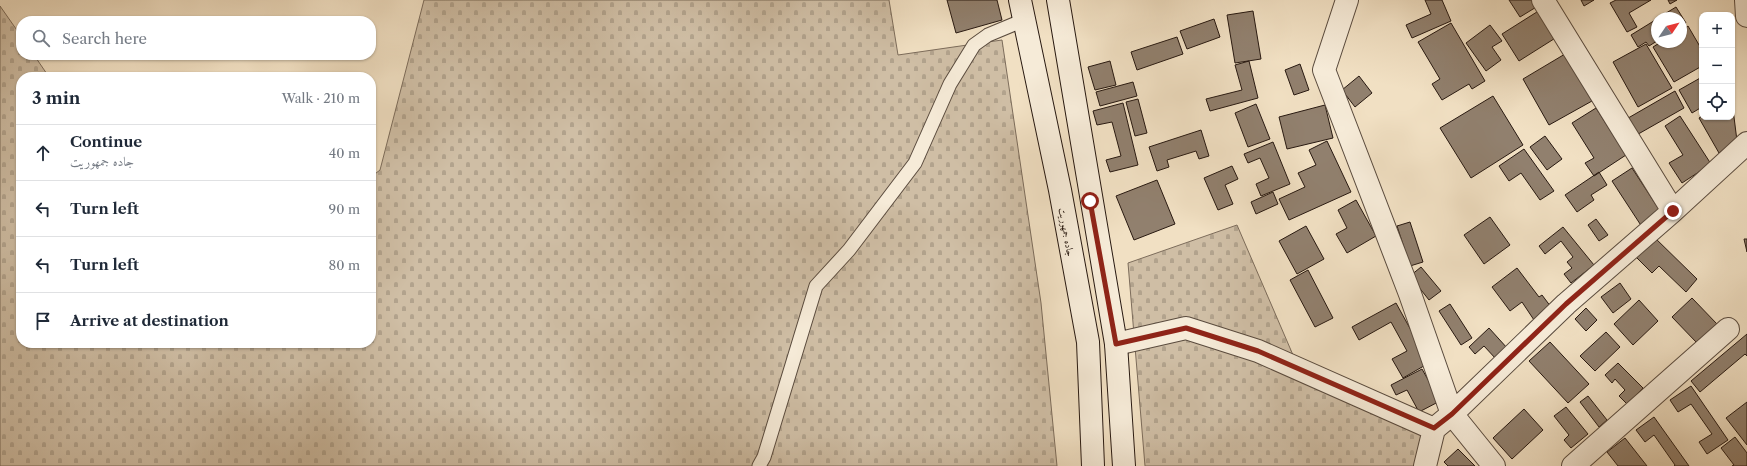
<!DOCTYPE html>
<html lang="en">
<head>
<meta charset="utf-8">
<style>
	body { margin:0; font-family:"Libre Caslon Text",Amiri,serif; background:#f6f6f7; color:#1f2937 }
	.controls { position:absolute; right:12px; top:12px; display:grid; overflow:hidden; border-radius:8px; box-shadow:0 1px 3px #0004 }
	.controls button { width:36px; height:36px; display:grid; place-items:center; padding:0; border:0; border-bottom:1px solid #e0e1e3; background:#fff; color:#1f2937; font:20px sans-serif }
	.compass { position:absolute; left:1651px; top:12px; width:36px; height:36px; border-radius:50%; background:#fff; box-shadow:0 1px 3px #0004; rotate:55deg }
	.stop { position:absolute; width:12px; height:12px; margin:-9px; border:3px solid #8f2418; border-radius:50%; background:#fff }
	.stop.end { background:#8f2418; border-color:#fff; box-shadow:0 1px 4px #0008 }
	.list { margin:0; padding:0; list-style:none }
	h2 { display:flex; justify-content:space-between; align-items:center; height:52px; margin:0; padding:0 16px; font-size:17px }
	h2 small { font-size:13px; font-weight:400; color:#747a83 }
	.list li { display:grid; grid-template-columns:26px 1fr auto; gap:12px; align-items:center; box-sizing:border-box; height:56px; padding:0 16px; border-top:1px solid #e0e1e3 }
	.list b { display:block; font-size:15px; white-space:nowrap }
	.list p { margin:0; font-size:13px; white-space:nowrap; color:#747a83 }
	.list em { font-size:13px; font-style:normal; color:#747a83 }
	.icon { flex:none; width:22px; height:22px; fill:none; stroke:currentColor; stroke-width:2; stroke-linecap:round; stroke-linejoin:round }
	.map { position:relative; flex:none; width:1747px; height:466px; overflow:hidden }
	.search { position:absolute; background:#fff; box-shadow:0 1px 3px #0004; left:16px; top:16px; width:360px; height:44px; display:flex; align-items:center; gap:10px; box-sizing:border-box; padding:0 14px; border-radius:16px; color:#747a83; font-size:15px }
	.panel { position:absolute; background:#fff; box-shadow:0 1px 3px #0004; left:16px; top:72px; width:360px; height:276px; border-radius:16px }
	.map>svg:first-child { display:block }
	.cemetery { fill:url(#cemetery-stones); stroke:#7c6c5b }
	.building { fill:#91806e; stroke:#281911 }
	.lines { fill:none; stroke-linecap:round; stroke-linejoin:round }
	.service-casing { stroke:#5a4b3e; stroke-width:15 }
	.minor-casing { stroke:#5a4b3e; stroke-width:24 }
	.secondary-casing { stroke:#281911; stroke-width:24 }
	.service { stroke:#f6ebd8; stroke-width:13 }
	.minor { stroke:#f6ebd8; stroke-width:22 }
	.secondary { stroke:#f6ebd8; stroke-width:22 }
	.route { stroke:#8f2418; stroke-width:5 }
	.labels { text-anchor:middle; stroke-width:4; stroke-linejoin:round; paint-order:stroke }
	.street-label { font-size:10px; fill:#281911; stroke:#f6ebd8 }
</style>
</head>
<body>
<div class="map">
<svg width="1747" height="466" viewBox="0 0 1747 466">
	<defs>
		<pattern id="cemetery-stones" width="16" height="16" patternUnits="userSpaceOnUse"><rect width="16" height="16" fill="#cfbea5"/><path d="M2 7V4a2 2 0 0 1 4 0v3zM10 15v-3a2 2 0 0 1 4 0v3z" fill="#b2a38d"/></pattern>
	</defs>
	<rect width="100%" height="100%" fill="#f1e0c3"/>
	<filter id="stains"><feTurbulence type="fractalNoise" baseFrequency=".005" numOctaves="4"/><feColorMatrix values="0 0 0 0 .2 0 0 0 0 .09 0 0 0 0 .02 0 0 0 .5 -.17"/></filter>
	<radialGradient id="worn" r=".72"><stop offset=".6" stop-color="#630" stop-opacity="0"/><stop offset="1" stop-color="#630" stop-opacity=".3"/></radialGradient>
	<path class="cemetery" d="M424,0h465l9,55 104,-15 39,263 16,163h-1057v-460l21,30v19h13l15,22h-28v266h350v-166l9,-7z
		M1237,225l56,130 137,78 -11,33h-274l-17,-203z"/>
	<path class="building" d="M947,0h50l5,20 -46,13z
		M1425,0h17l9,21 -39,17 -6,-13 25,-11z
		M1509,0h26l3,6 -18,11z
		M1581,0h13l-10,6z
		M1616,0h35l-22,13 8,14 -10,5 -17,-29z
		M1668,0h9l-7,4z
		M1676,7l10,16 -5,3v-8h-23z
		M1540,10l17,27 -38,24 -17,-27z
		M1253,11l8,48 -26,4 -8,-48z
		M1214,19l6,18 -33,12 -7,-18z
		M1657,19v22l-8,5 -3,-4 -8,5 -7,-12z
		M1451,23l34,58 -13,8 -3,-5 -27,16 -10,-16 8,-5 -22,-37z
		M1490,25l12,16 -10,6 9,13 -15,11 -20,-28z
		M1688,26l14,24v16l-28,16 -21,-35 8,-5h20v-11z
		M1177,37l6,17 -46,16 -6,-18z
		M1646,44l26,44 -34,19 -25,-45z
		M1565,54l27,47 -43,24 -26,-46z
		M1110,61l6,24 -21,5 -7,-23z
		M1249,61l9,37 -48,13 -4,-12 36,-9 -7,-25z
		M1300,64l9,26 -15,5 -9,-25z
		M1359,76l13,17 -17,14 -13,-17z
		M1702,77v30l-10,6 -13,-23z
		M1133,82l4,14 -37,10 -4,-14z
		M1675,91l9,17 -51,29 -10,-16z
		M1493,96l30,49 -52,33 -31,-50z
		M1138,99l9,34 -12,3 -9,-34z
		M1732,101l5,40 -18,12 -20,-35 3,-2 30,1z
		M1123,103l15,62 -28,7 -4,-12 15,-4 -9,-34 -15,3 -4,-14z
		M1256,104l14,35 -22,8 -13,-34z
		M1325,105l8,33 -46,11 -8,-32z
		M1596,108l30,47 -32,21 -9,-13 9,-5 -22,-35z
		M1680,116l31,48 -29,19 -13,-20 14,-8 -18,-29z
		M1201,130l8,26 -10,3 -3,-8 -29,9 2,7 -12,4 -8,-24z
		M1545,136l17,23 -15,11 -17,-23z
		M1327,141l24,51 -62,28 -10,-21 26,-12 -7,-14 18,-8 -7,-15z
		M1273,142l17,42 -29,12 -5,-12 13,-6 -9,-20 -12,5 -4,-9z
		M1524,149l30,42 -14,9 -19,-27 -12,8 -10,-15z
		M1232,166l6,13 -13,6 8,19 -15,6 -14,-32z
		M1632,168l32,49 -20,13 -32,-49z
		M1599,172l8,13 -16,10 3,5 -17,12 -12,-17z
		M1157,180l18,44 -41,16 -18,-44z
		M1273,192l5,12 -22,10 -5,-12z
		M1356,200l20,36 -29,17 -11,-19 11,-6 -9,-18z
		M1490,217l20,28 -26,19 -20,-29z
		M1596,219l12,16 -9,6 -11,-16z
		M1410,222l13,40 -13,4 -13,-40z
		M1306,226l18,33 -27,15 -18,-33z
		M1563,227l31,38 -23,18 -7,-9 8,-6 -5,-6 6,-5 -12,-16 -16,13 -6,-8z
		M1653,236l44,43 -11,13 -27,-26 -7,7 -17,-17z
		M1744,239h3v13z
		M1421,267l20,24 -12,9 -19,-24z
		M1517,268l22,29 3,-2 9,12 -17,13 -12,-18 -12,9 -18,-24z
		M1308,270l25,48 -18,9 -25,-47z
		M1620,283l11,16 -18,14 -12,-16z
		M1692,298l25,26 -20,19 -25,-26z
		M1639,300l19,21 -25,24 -19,-21z
		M1396,303l33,60 -26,15 -11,-19 15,-8 -16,-29 -32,18 -7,-13z
		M1450,304l22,34 -11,7 -22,-34z
		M1586,308l11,12 -11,11 -11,-12z
		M1489,328l19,21 -12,10 -12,-13 -9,8 -6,-7z
		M1606,332l14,15 -25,24 -15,-15z
		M1747,334v22l-2,-2 -45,38 -9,-11z
		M1550,342l39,42 -21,19 -39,-42z
		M1618,363l25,25 -16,16 -8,-8 6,-6 -10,-11 -3,4 -7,-8z
		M1422,369l18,32 -21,11 -12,-22 -11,5 -5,-10z
		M1691,386l37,54 -21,14 -8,-12 13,-8 -21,-30 -13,8 -8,-12z
		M1588,396l19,24 -8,7 -19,-25z
		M1747,402v43l-21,-27z
		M1566,407l22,27 -17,14 -7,-8 5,-5 -15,-19z
		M1524,409l19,21 -31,29 -19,-21z
		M1654,417l35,49h-15l1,-1 -21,-30 -9,7 -9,-12z
		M1735,437l12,16v13h-15l2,-1 -13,-17z
		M1625,438l22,28h-29l-11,-14z
		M1458,449l17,17h-27l-4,-4z"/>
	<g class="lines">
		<g class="service-casing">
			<path id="service" d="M759,466l5,-9 52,-171 33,-36 66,-87 35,-79 24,-39 14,-10 36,-15"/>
		</g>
		<g class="minor-casing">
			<path id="minor" d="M1347,0l-23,70 86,224 42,120 42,52
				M1543,0l130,211
				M1746,0l1,16
				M1116,344l70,-16 72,23 176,78
				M1425,466l9,-37 18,-15 114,-110 107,-93 74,-68
				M1573,466l155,-137"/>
		</g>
		<g class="secondary-casing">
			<path id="secondary" d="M1020,0l40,190 28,152 5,124
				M1058,0l58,344 8,122"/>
		</g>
		<use href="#service" class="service"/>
		<use href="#minor" class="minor"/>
		<use href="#secondary" class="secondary"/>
	</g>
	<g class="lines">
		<path class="route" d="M1090,201l26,143 70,-16 72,23 176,77 18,-14 114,-110 107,-93"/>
	</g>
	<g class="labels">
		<g class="street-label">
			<text transform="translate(1067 232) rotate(80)" y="4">جاده جمهوریت</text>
		</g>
	</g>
	<rect width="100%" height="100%" filter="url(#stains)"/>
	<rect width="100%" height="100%" fill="url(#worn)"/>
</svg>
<div class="controls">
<button>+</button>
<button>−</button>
<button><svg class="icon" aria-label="locate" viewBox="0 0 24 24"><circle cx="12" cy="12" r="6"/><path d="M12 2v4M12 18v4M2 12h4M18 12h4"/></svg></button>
</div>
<svg class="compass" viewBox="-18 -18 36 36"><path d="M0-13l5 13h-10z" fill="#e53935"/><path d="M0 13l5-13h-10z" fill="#747a83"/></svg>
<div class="stop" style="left:1090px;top:201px"></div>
<div class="stop end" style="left:1673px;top:211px"></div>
<div class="search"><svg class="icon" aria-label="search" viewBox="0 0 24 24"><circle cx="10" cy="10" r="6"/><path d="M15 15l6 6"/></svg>Search here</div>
<section class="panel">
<h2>3 min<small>Walk · 210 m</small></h2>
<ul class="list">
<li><svg class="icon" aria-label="ahead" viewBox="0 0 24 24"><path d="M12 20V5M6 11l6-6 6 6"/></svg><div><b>Continue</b><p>جاده جمهوریت</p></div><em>40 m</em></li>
<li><svg class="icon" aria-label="left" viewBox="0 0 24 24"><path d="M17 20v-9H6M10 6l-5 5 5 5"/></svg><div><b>Turn left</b></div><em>90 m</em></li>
<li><svg class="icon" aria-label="left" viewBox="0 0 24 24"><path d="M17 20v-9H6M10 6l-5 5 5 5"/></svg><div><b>Turn left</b></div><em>80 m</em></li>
<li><svg class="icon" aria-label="arrive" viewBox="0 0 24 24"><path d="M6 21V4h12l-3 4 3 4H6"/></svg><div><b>Arrive at destination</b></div></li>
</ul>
</section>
</div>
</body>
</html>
